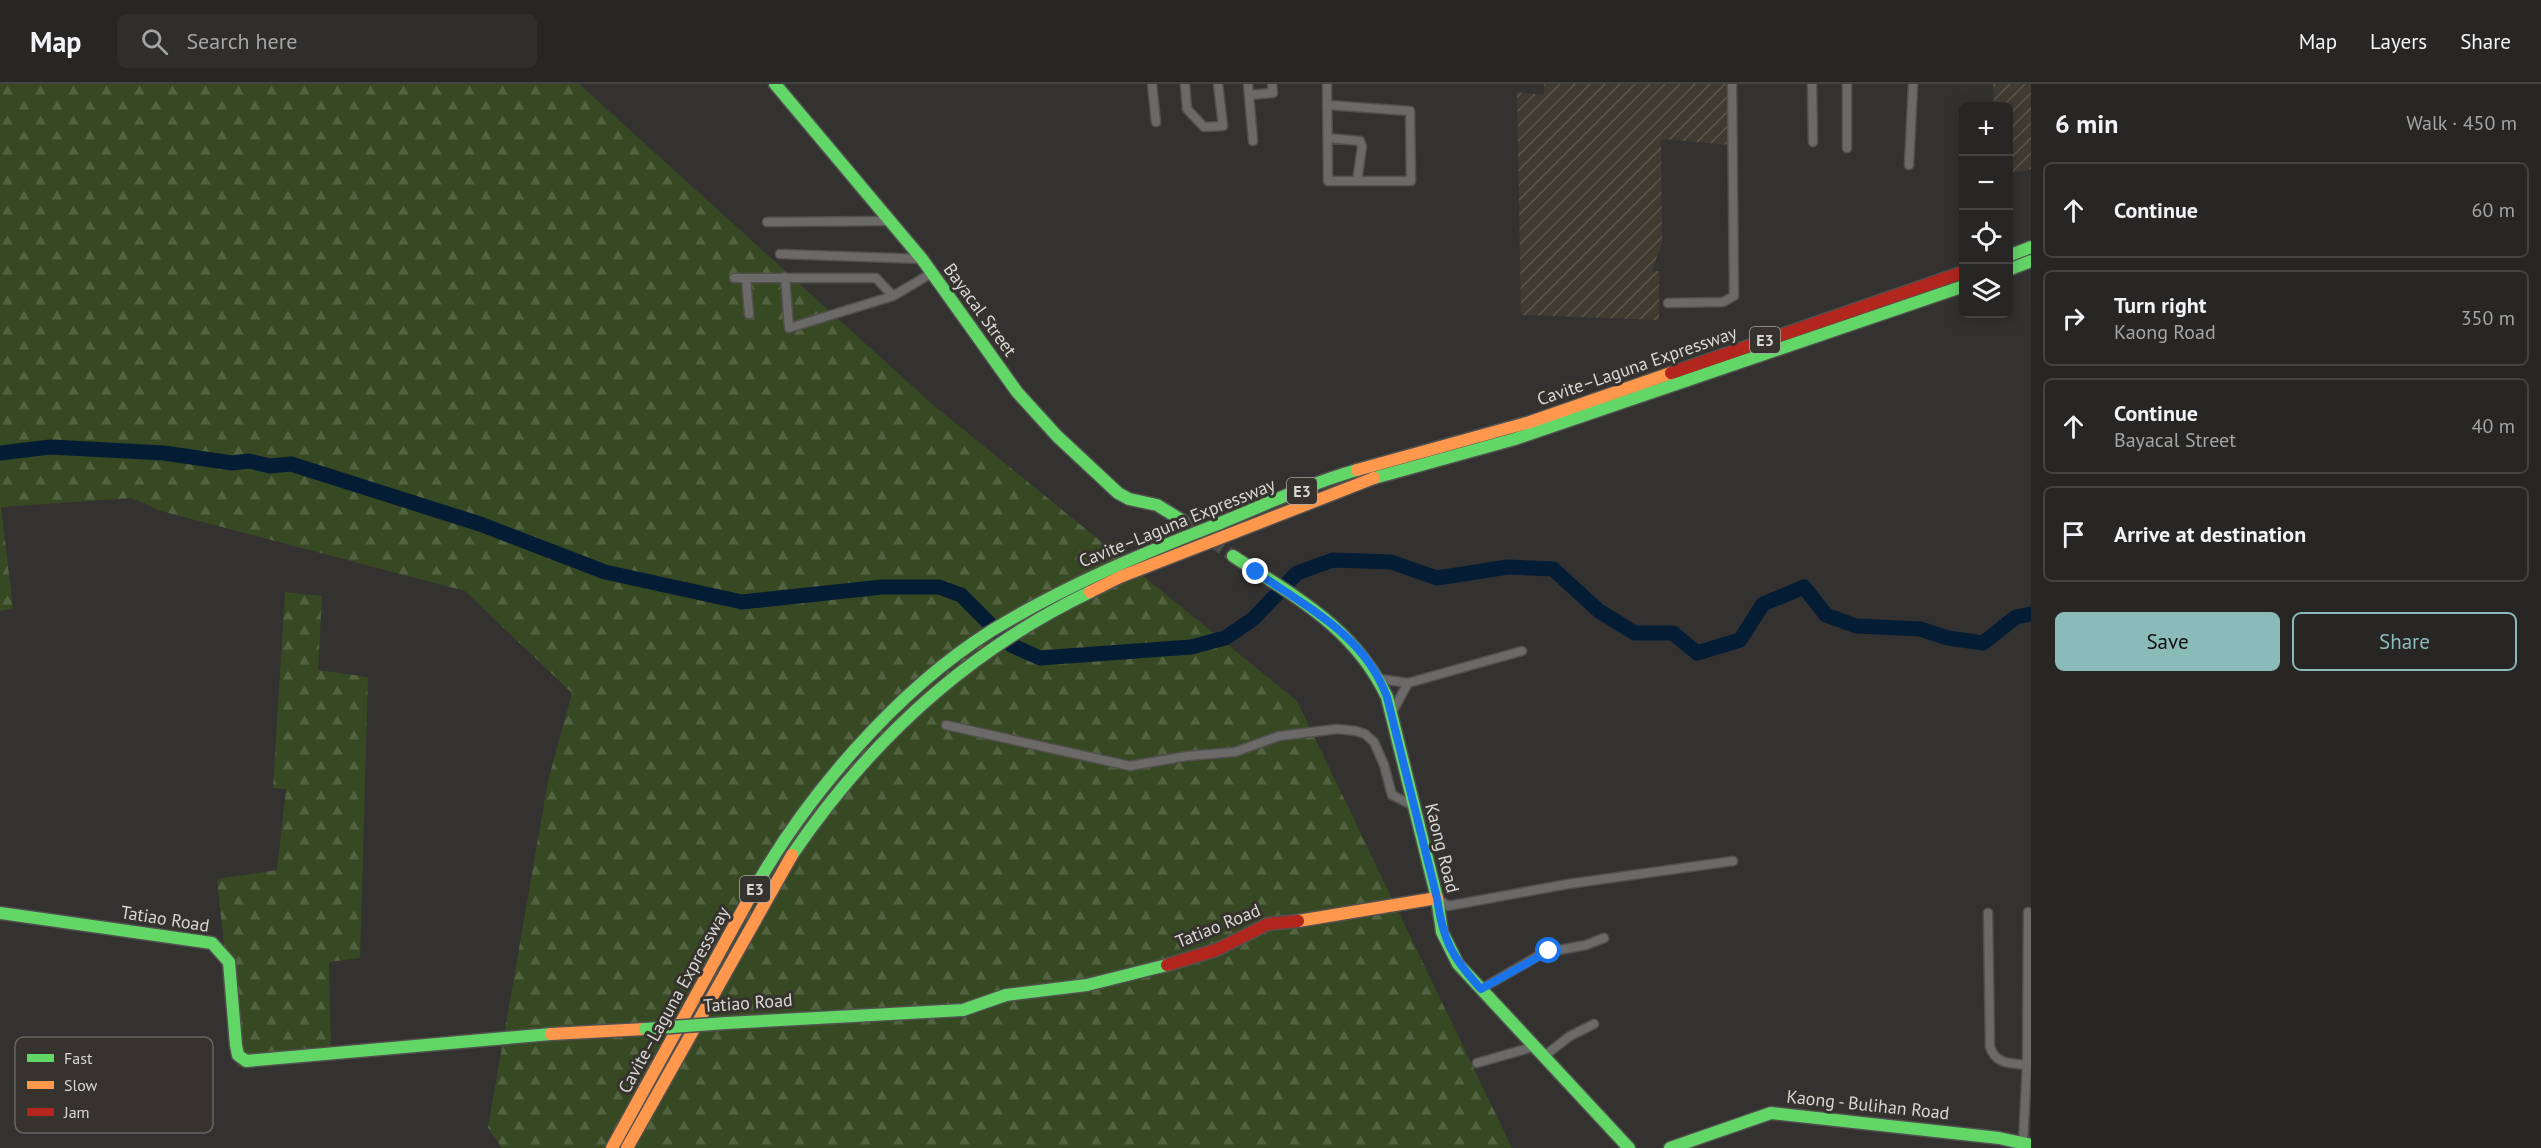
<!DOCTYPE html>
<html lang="en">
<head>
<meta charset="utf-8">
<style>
	body { margin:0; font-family:"PT Sans",sans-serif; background:#2f2e2c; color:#f1f3f6 }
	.controls { position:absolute; right:18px; top:18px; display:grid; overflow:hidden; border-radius:9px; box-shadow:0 3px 15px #0003 }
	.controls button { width:54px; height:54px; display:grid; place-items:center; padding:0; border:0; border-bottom:2px solid #434341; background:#272624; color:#f1f3f6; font:30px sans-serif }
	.stop { position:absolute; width:18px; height:18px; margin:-14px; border:4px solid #1a73e8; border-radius:50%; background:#fff }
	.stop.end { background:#1a73e8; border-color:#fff; box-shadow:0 2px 6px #0008 }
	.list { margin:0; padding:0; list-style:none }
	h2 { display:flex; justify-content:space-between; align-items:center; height:78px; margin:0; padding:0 24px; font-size:26px }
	h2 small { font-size:20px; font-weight:400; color:#a4a5a6 }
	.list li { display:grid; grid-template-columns:39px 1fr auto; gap:18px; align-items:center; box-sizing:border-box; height:96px; margin:0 12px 12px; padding:0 12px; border:2px solid #434341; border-radius:9px }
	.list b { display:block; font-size:22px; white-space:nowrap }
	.list p { margin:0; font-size:20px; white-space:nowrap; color:#a4a5a6 }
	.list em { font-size:20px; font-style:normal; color:#a4a5a6 }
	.actions { display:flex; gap:12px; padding:18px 24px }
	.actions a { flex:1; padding:14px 0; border:2px solid #8bbbb9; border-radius:9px; text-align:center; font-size:21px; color:#8bbbb9 }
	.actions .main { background:#8bbbb9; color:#111 }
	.icon { flex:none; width:33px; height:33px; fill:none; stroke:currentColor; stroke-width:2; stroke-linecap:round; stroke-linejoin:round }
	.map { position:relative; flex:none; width:2031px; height:1064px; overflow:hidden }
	header { display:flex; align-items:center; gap:36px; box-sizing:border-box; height:84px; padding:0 30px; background:#272624; border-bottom:2px solid #434341 }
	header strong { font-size:28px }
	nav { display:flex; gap:33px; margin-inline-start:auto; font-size:21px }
	.search { width:420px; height:54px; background:#2f2e2c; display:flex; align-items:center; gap:15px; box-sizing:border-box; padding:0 21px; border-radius:9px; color:#a4a5a6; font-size:22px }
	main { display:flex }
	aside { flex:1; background:#272624 }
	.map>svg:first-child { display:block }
	.industrial { fill:url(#industrial-furrows) }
	.forest { fill:url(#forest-firs) }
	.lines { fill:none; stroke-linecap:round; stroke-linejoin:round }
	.river { stroke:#051c35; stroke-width:15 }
	.secondary-tunnel { stroke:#4d4b49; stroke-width:12; stroke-dasharray:12 6; stroke-linecap:butt }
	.street-casing { stroke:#51504e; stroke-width:11 }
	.fast-casing { stroke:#51504e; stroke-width:15 }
	.slow-casing { stroke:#51504e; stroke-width:15 }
	.jam-casing { stroke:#51504e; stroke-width:15 }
	.street { stroke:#6b6a69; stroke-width:8 }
	.fast { stroke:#63d668; stroke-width:12 }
	.slow { stroke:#ff974d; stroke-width:12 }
	.jam { stroke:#b3261e; stroke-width:12 }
	.fast-bridge-casing { stroke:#51504e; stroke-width:15; stroke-linecap:butt }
	.fast-bridge { stroke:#63d668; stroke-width:12 }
	.route { stroke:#1a73e8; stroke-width:8 }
	.labels { text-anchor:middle; stroke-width:6; stroke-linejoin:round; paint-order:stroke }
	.shield { fill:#36332e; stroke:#a8a6a2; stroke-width:1.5 }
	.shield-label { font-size:16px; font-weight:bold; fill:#d9d7d4 }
	.street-label { font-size:18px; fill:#d9d7d4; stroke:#36332e }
	.key { fill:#36332e; stroke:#676460; stroke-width:1.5 }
	.key-label { font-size:16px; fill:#d9d7d4 }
</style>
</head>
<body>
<header>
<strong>Map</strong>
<div class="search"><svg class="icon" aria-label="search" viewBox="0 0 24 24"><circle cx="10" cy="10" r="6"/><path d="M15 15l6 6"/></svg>Search here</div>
<nav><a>Map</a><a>Layers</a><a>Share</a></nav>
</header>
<main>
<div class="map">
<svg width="2031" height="1064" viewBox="0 0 2031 1064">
	<defs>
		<pattern id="industrial-furrows" width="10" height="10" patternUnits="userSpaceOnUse" patternTransform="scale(1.5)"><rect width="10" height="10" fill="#403b31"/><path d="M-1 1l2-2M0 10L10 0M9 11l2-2" fill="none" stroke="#5b574e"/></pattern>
		<pattern id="forest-firs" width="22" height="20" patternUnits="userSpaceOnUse" patternTransform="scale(1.5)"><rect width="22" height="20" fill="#374922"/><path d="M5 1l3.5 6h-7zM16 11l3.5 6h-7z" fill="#536241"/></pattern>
	</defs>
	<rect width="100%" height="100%" fill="#343230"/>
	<path class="industrial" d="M1544,0h185l1,61 -69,-6 1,103 -10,29h7v49l-138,-5 -4,-223 27,3z
		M1993,0h38v85l-22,5 -1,-68h-14z"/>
	<path class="forest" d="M0,0h579l353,320 365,297 215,447h-1010l-14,-20 60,-347 24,-88 -107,-102 -304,-80 -29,-13 -131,9 12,102 -13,2z
		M285,508l37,4 -4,74 50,7 -8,281 -31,4 2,97 -94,8 -20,-188 60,-9 9,-81 -13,-1z"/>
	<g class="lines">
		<path class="river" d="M0,369l50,-6 114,6 68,10 17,-2 21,5 21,-2 189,60 125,48 137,30 140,-15h57l22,8 50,50 29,13 151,-11 34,-9 28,-19 44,-46 36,-13 58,2 46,16 71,-11 45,2 46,42 36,22h38l24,20 43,-13 23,-36 41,-17 22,28 30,11 64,3 28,9 35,5 33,-26 15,-3"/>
		<path class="secondary-tunnel" d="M1183,437l50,35"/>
		<g class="street-casing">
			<path id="street" d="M1152,0l4,38
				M1185,0l2,25 17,18 19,-1 -5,-42
				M1248,0l5,57
				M1327,0l1,97h83l-1,-70 -83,-6
				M1812,0l1,58
				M1847,0v64
				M1249,11l24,-2 -1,-9
				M1328,54l32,3 2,6 -5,34
				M1909,81l4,-81
				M767,138l122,-1
				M780,170l142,5
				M785,193l4,51 104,-32
				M734,194h142l17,18 39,-23
				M746,194l3,36
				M1668,219l55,-1 11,-6 -2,-212
				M1380,595l28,4 114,-32
				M1391,630l17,-31
				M946,641l184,41 57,-10 48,-4 44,-16 58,-7 19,2 9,3 9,8 10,23 8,30 20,10
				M1437,814l11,8 120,-22 165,-23
				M1988,829l2,134c6,18 21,16 37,18l-4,78
				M1481,905l62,-36 43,-8 18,-7
				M1543,973l27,-21 24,-12
				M1477,979l56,-16
				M2027,981l1,-153"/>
		</g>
		<g class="fast-casing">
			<path id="fast" d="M775,0l147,175 95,133 40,44 61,57 11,6 28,6 26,16
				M2008,172l23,-9
				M2008,186l23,-9
				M1374,394l141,-39 449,-153
				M1233,472c62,41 121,71 154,141l50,201 5,34 16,32 171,184
				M792,771c76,-112 175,-204 298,-263
				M751,811c53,-97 146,-205 240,-264 70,-43 145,-75 222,-105 47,-19 95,-42 144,-56
				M0,829l212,30 17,19 7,83 2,10 8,6 305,-27
				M726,939l237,-13 43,-15 81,-10 80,-20
				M1670,1064l101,-35 228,25 32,7"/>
		</g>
		<g class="slow-casing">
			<path id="slow" d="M1357,386l173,-48 141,-49
				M1090,508l30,-15 254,-99
				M1298,837l139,-23
				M551,950l94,-5
				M612,1064l139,-253
				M627,1064l165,-293"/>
		</g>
		<g class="jam-casing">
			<path id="jam" d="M1671,289l293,-101
				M1167,881l49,-15 52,-26 30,-3"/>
		</g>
		<use href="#street" class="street"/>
		<use href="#fast" class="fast"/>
		<use href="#slow" class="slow"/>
		<use href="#jam" class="jam"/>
		<g class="fast-bridge-casing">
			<path id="fast-bridge" d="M645,945l81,-6"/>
		</g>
		<use href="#fast-bridge" class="fast-bridge"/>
	</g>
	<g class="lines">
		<path class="route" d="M1256,488c51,35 109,64 131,125l50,201c6,43 15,59 44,91l68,-38"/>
	</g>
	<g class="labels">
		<g class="shield">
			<rect x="1750" y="243" width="30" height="26" rx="4.5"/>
			<rect x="1287" y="394" width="30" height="26" rx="4.5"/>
			<rect x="740" y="792" width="30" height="26" rx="4.5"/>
		</g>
		<g class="shield-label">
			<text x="1765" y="262">E3</text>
			<text x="1302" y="413">E3</text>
			<text x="755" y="811">E3</text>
		</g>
		<g class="street-label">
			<text transform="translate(980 226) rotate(54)" y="6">Bayacal Street</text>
			<text transform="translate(1637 282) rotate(-19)" y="6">Cavite–Laguna Expressway</text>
			<text transform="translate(1177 439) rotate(-22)" y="6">Cavite–Laguna Expressway</text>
			<text transform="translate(1442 764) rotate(76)" y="6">Kaong Road</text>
			<text transform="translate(165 835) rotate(9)" y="6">Tatiao Road</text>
			<text transform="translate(1218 842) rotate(-22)" y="6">Tatiao Road</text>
			<text transform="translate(674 916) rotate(-61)" y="6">Cavite–Laguna Expressway</text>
			<text transform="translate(748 919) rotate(-4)" y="6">Tatiao Road</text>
			<text transform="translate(1868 1021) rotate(6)" y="6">Kaong - Bulihan Road</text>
		</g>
	</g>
	<rect x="15" y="953" width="198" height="96" rx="9" class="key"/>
	<rect x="27" y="970" width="27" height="8" fill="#63d668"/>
	<rect x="27" y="997" width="27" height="8" fill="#ff974d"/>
	<rect x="27" y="1024" width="27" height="8" fill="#b3261e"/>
	<g class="key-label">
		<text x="64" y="980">Fast</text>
		<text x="64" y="1007">Slow</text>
		<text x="64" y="1034">Jam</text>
	</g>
</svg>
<div class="controls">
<button>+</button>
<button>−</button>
<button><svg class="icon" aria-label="locate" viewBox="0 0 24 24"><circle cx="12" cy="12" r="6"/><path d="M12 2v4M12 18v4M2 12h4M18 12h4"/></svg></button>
<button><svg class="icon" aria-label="layers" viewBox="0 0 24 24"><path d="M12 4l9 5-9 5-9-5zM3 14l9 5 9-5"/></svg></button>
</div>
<div class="stop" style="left:1549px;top:867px"></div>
<div class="stop end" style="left:1256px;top:488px"></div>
</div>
<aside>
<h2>6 min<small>Walk · 450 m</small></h2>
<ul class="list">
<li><svg class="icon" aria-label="ahead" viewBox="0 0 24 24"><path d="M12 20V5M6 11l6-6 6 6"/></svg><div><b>Continue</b></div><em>60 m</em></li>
<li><svg class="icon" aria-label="right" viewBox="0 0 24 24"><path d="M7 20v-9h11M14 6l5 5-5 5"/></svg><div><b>Turn right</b><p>Kaong Road</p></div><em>350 m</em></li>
<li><svg class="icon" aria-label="ahead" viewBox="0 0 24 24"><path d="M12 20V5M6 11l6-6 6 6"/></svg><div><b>Continue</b><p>Bayacal Street</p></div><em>40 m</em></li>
<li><svg class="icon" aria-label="arrive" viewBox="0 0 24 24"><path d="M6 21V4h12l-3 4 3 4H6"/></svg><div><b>Arrive at destination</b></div></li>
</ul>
<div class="actions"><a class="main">Save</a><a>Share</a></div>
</aside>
</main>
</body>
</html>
